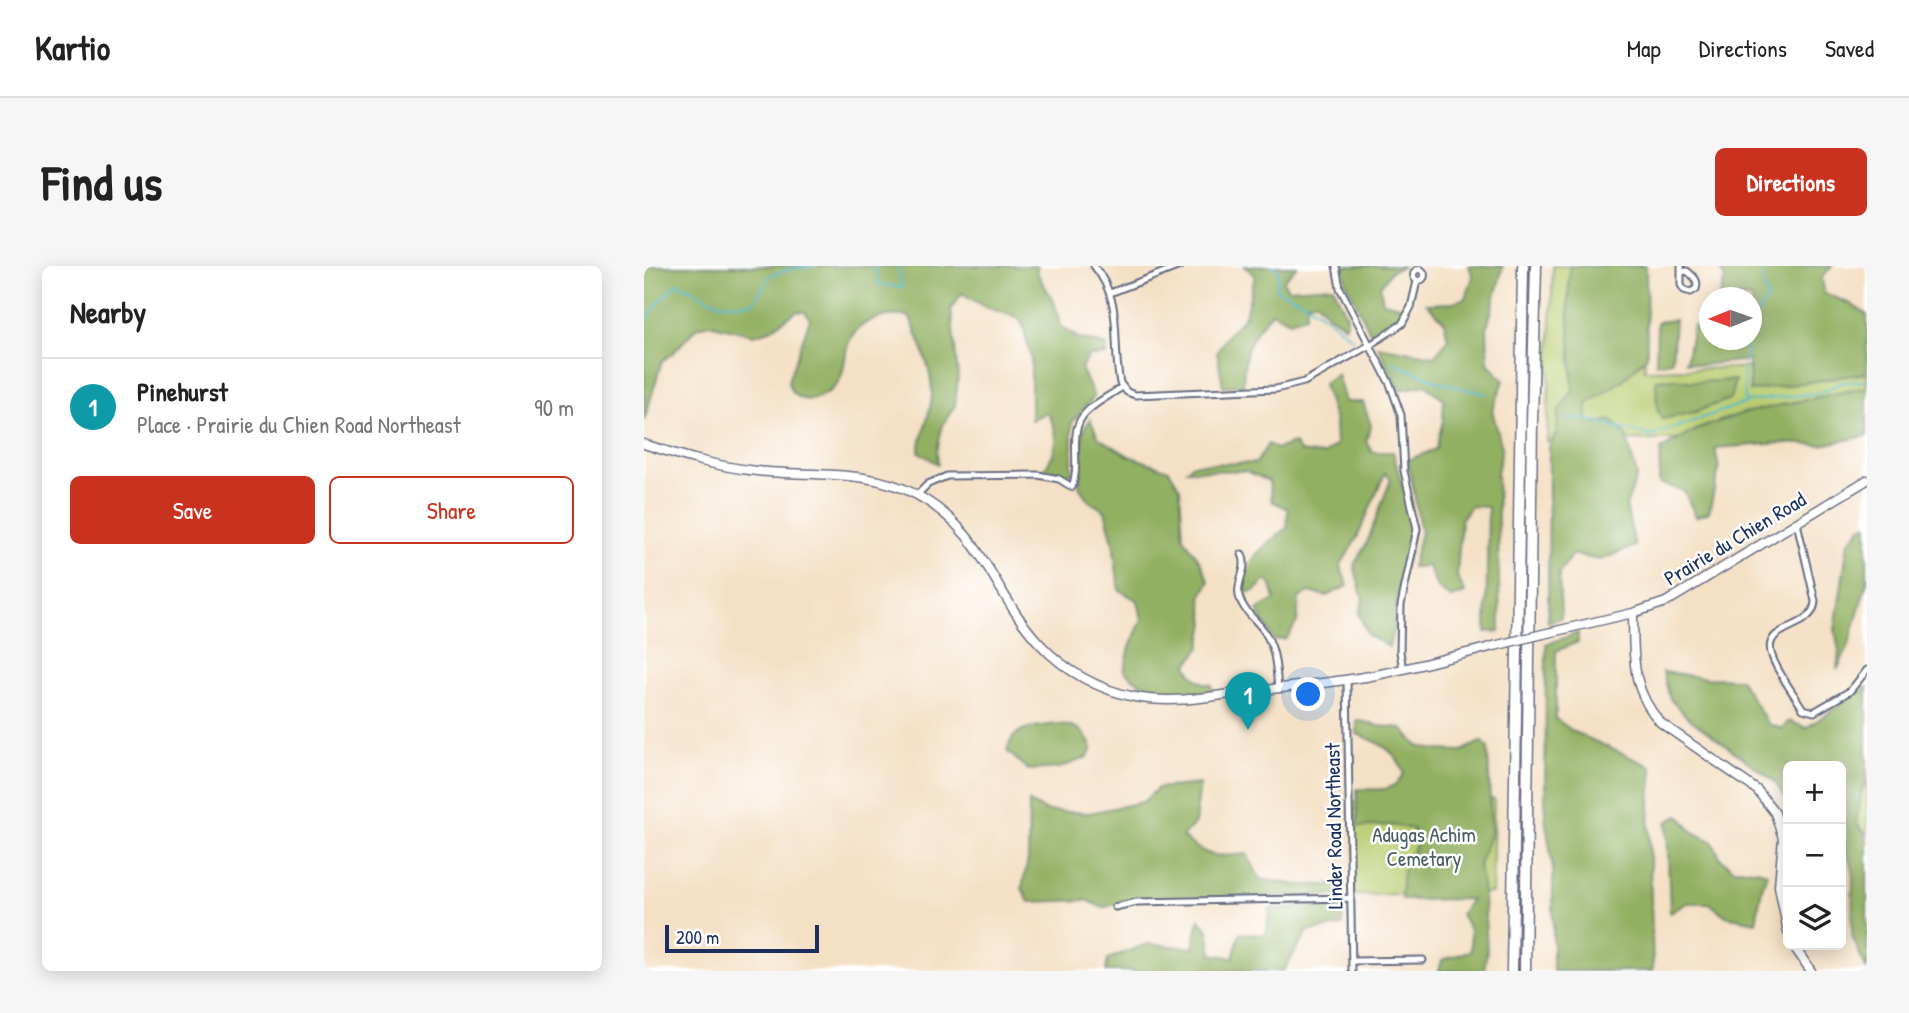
<!DOCTYPE html>
<html lang="en">
<head>
<meta charset="utf-8">
<style>
	body { margin:0; font-family:"Patrick Hand",sans-serif; background:#f6f6f6; color:#222 }
	.controls { position:absolute; right:21px; bottom:21px; display:grid; overflow:hidden; border-radius:10px; box-shadow:0 4px 18px #0003 }
	.controls button { width:63px; height:63px; display:grid; place-items:center; padding:0; border:0; border-bottom:2px solid #e0e0e0; background:#fff; color:#222; font:35px sans-serif }
	.compass { position:absolute; left:1055px; top:21px; width:63px; height:63px; border-radius:50%; background:#fff; box-shadow:0 4px 18px #0003; rotate:269deg }
	.scale { position:absolute; left:21px; bottom:18px; width:154px; box-sizing:border-box; padding-left:7px; border:4px solid #1b2f5e; border-top:0; font-size:19px; line-height:24px; white-space:nowrap; color:#1b2f5e; -webkit-text-stroke:5px #fff; paint-order:stroke }
	.you { position:absolute; left:665px; top:429px; width:24px; height:24px; margin:-18px; border:5px solid #fff; border-radius:50%; background:#1a73e8; box-shadow:0 0 0 10px #1a73e833 }
	.badge { display:grid; place-items:center; width:46px; height:46px; border-radius:50%; background:#c8321e; color:#fff; font-size:23px; font-weight:700 }
	.pin { position:absolute; translate:-50% -58px; filter:drop-shadow(0 2px 4px #0008) }
	.pin::after { content:''; position:absolute; top:37px; width:24px; height:21px; background:inherit; clip-path:polygon(0 0,100% 0,50% 100%) }
	.list { margin:0; padding:0; list-style:none }
	h2 { display:flex; justify-content:space-between; align-items:center; height:91px; margin:0; padding:0 28px; font-size:30px }
	h2 small { font-size:23px; font-weight:400; color:#767676 }
	.list li { display:grid; grid-template-columns:46px 1fr auto; gap:21px; align-items:center; box-sizing:border-box; height:98px; padding:0 28px; border-top:2px solid #e0e0e0 }
	.list b { display:block; font-size:26px; white-space:nowrap }
	.list p { margin:0; font-size:23px; white-space:nowrap; color:#767676 }
	.list em { font-size:23px; font-style:normal; color:#767676 }
	.actions { display:flex; gap:14px; padding:21px 28px }
	.actions a { flex:1; padding:16px 0; border:2px solid #c8321e; border-radius:10px; text-align:center; font-size:24px; color:#c8321e }
	.actions .main { background:#c8321e; color:#fff }
	.icon { flex:none; width:38px; height:38px; fill:none; stroke:currentColor; stroke-width:2; stroke-linecap:round; stroke-linejoin:round }
	.map { position:relative; flex:none; width:1223px; height:705px; overflow:hidden; border-radius:10px }
	header { display:flex; align-items:center; gap:42px; box-sizing:border-box; height:98px; padding:0 35px; background:#fff; border-bottom:2px solid #e0e0e0 }
	header strong { font-size:33px }
	nav { display:flex; gap:38px; margin-inline-start:auto; font-size:24px }
	.intro { display:flex; align-items:center; justify-content:space-between; box-sizing:border-box; height:168px; padding:0 42px }
	h1 { margin:0; font-size:49px }
	.button { padding:18px 32px; border-radius:10px; background:#c8321e; color:#fff; font-size:24px; font-weight:700 }
	main { display:flex; gap:42px; padding:0 42px }
	aside { flex:1; background:#fff; border-radius:10px; box-shadow:0 4px 18px #0003 }
	.map>svg:first-child { display:block }
	.green { fill:#b9cc6f; stroke:#6a7e66; stroke-width:2 }
	.forest { fill:#92b062; stroke:#567060; stroke-width:2 }
	.lines { fill:none; stroke-linecap:round; stroke-linejoin:round }
	.stream { stroke:#4bb7c7; stroke-width:2 }
	.street-casing { stroke:#676d82; stroke-width:9 }
	.secondary-casing { stroke:#676d82; stroke-width:11 }
	.highway-casing { stroke:#676d82; stroke-width:13 }
	.street { stroke:#fff; stroke-width:5 }
	.secondary { stroke:#fff; stroke-width:8 }
	.highway { stroke:#fff; stroke-width:10 }
	.secondary-bridge-casing { stroke:#676d82; stroke-width:11; stroke-linecap:butt }
	.secondary-bridge { stroke:#fff; stroke-width:8 }
	.labels { text-anchor:middle; stroke-width:5; stroke-linejoin:round; paint-order:stroke }
	.street-label { font-size:21px; fill:#1b2f5e; stroke:#fff }
	.park-label { font-size:21px; fill:#4a5e63; stroke:#fff }
</style>
</head>
<body>
<header>
<strong>Kartio</strong>
<nav><a>Map</a><a>Directions</a><a>Saved</a></nav>
</header>
<div class="intro"><h1>Find us</h1><a class="button">Directions</a></div>
<main>
<aside>
<h2>Nearby<small></small></h2>
<ul class="list">
<li><span class="badge" style="background:#0f9aa8">1</span><div><b>Pinehurst</b><p>Place · Prairie du Chien Road Northeast</p></div><em>90 m</em></li>
</ul>
<div class="actions"><a class="main">Save</a><a>Share</a></div>
</aside>
<div class="map">
<svg width="1223" height="705" viewBox="0 0 1223 705">
	<rect width="100%" height="100%" fill="#fff"/>
	<filter id="ink" filterUnits="userSpaceOnUse"><feTurbulence type="fractalNoise" baseFrequency=".0143" numOctaves="2"/><feDisplacementMap in="SourceGraphic" scale="14" xChannelSelector="R" yChannelSelector="G"/><feConvolveMatrix kernelMatrix="1 2 1 2 8 2 1 2 1" color-interpolation-filters="sRGB"/></filter>
	<filter id="wash" filterUnits="userSpaceOnUse"><feTurbulence type="fractalNoise" baseFrequency=".00686" numOctaves="4" result="noise"/><feDisplacementMap in="SourceGraphic" scale="28" xChannelSelector="R" yChannelSelector="G"/><feGaussianBlur stdDeviation="1.57" result="paint"/><feColorMatrix in="noise" values="0 0 0 0 0 0 0 0 0 0 0 0 0 0 0 0 0 1.4 0 .05"/><feComposite in="paint" operator="in"/></filter>
	<g filter="url(#wash)">
		<rect width="100%" height="100%" fill="#f4e0c4"/>
		<path class="green" d="M909,0h89l3,104 222,-5v71l-320,6z
			M1223,514v56l-11,-13 6,-34z
			M850,533l-2,94 -137,2 -1,-93z"/>
		<path class="forest" d="M0,0h393v7l17,29 7,24 17,12 29,8 -1,9 -17,1 -8,12 13,29 -22,25v52l-8,1 -20,-6c15,-20 16,-35 3,-57l-16,8v-62l-8,-33 -6,-8 -32,-10 -23,-14 -11,16 7,67 -3,29 -13,22 -5,24 1,13 -19,-12c2,-19 13,-42 13,-58 1,-21 -14,-58 -23,-78 -20,-2 -40,0 -54,16 -18,19 0,49 -34,64 -6,3 -14,5 -21,2 -7,-3 -11,-10 -12,-17l22,-62 -5,-7 -8,-1 -27,19 -16,5 -45,-11 -12,3 -23,25 -12,9 -18,60z
			M601,0h52l-14,15 5,8 45,-3 14,30 -1,10 -17,-10 -12,-14h-10l-1,14 -16,5 -18,-9c-24,26 -28,38 -29,74h-20l-6,-34 11,-18 17,-18 10,-40z
			M700,0h60l-13,5 -11,16 3,15 21,5 -6,11 -27,16 -25,-52z
			M825,0h34l-16,62 1,35 16,18 -12,29 10,38 -5,25 3,158 -14,1 2,-125 -17,-1 -10,14 -4,56 8,17 -14,5 -14,-11 -9,-21 -16,1 9,-34 -13,-73 28,-11 7,-29 1,-21 -19,-14 -25,5 -22,-44 56,10 14,-16 -4,-19 -17,-17 23,-1 16,-5 7,-21z
			M926,0h76l1,90 -23,23 -37,25v21l25,-5 14,15 11,41 -11,30 9,40 -35,14 -28,-6 -13,20 2,44 -13,4 1,-175 8,-15 1,-21 15,-20 -5,-87z
			M1074,0h114l-10,11 2,16 27,11 16,11v58l-117,18 -1,-31 -49,5 -14,-3 7,-35 16,-7 1,20h42v-42l-32,-1 5,-18z
			M1031,54l-3,41 -16,3 1,-42z
			M693,108l8,28h18l8,24 -5,15 6,11h21l20,75 -3,23 -11,33 -5,44 -5,20 -21,-12 -9,-21 4,-14 -9,-35 12,-20 25,-66 -6,-6 -28,65 -17,28 8,20 -22,10 -17,-4 -10,6 -2,24 -11,17 -12,1 -17,-30 18,-10 -4,-15 -5,-5 -12,11 -11,2c3,-34 18,-46 44,-65l1,-19 -16,-8 -3,-20 -23,-10 -59,-1 6,-6 63,-1 12,-19 8,5 18,-6 6,9 23,3 13,-10 -1,-24 -12,-37z
			M1030,113l20,3 41,-2 -5,19 -35,13 -33,7 -5,-11 -1,-28z
			M1223,121v49l-46,9 -39,-2 -67,5 4,21 -10,43 -13,5 -12,-26 -25,-8 2,-34 37,-20 45,-16z
			M446,153l8,18 31,19 40,14 11,18 3,49 17,24 9,21 -8,15 4,26 -5,25 -13,17c6,12 11,18 25,20v8l-51,1 -20,-10 -17,-13 6,-24 12,-28 -4,-18 -19,-11 -6,-48 -8,-31 -16,-10 -10,-14 4,-56z
			M1223,258v57l-19,67 -11,22 2,-19 -4,-21 13,-87 13,-16z
			M934,367v9l-22,9v68l18,13 78,35 -3,58 4,146h-100v-102l-8,-52 1,-173z
			M1019,406l45,6 32,1 28,45 14,5 7,-8 17,7 61,-41v93l-5,9 -6,34 11,13v135l-15,-35 1,-67 -12,-31v-72h-53v35l-14,-20 -87,-64 -17,-18z
			M713,454l22,6 22,2 17,18 17,4 27,1 20,-10 6,7 3,84 -12,33 5,34 3,51 -3,21h-45l3,-11 29,-9 -1,-21 -9,-16 10,-15 -69,1c-1,-26 0,-34 15,-56l-4,-15 -21,-4 -34,2 -1,-38c21,0 37,5 47,-16 -8,-23 -25,-31 -47,-39z
			M412,458c21,1 27,5 36,24l-4,9 -29,11 -31,2 -21,-19c7,-27 25,-23 49,-27z
			M556,518l-5,39 -13,14c26,21 33,20 65,17l13,25 38,6h41l3,10 -216,5 -23,8 -16,-8 -58,2 -7,-14 6,-28 1,-58 17,9 43,2 54,-11 15,-14z
			M1035,549l14,17 19,9 9,18 12,10 24,1 10,3 -5,15 -6,34 -30,-6 -17,-13h-22l-17,10 -3,-91z
			M699,639l-1,21 -34,5 -25,40h-177l2,-12 39,-15 46,4 6,-29 9,11 4,24 21,4 7,-25 26,2 4,-26z"/>
		<g class="lines">
			<path class="stream" d="M230,0l5,19 23,2 -4,-21
				M629,0l6,5 -3,19c30,9 54,30 78,50
				M1108,55l16,-23c-4,-10 -9,-22 -3,-32
				M0,60l9,-17 24,-26 44,21 32,-1 18,-28 24,-7 22,-2
				M749,97l49,20 45,11
				M1101,138l-1,-40 3,-24
				M922,153h21l63,17 101,-35 68,-8 24,-11 24,-1"/>
		</g>
	</g>
	<g filter="url(#ink)">
		<g class="lines">
			<g class="street-casing">
				<path id="street" d="M450,0c31,38 17,74 26,117l7,9 8,3 141,-6 28,-7 66,-37 32,-21 9,-17 6,-26
					M692,0l4,22 50,96 11,31 3,56 13,58 -16,76 -1,47 3,17
					M1037,0v19l3,5 7,2 5,-3c3,-9 -2,-12 -9,-18l-6,1
					M769.5 9a5.5 5.5 0 1 1 11 0a5.5 5.5 0 1 1-11 0Z
					M466,27l70,-27
					M273,229l11,-11 19,-8 91,-1 21,4 13,8c9,-22 -3,-51 10,-70 9,-13 28,-21 40,-30
					M1153,257l18,78c-1,31 -55,22 -43,55 6,18 21,36 31,53l11,3 36,-21 17,-21
					M598,288c7,15 -6,26 -3,42 3,14 17,23 25,35 12,18 12,37 14,58
					M703,414l5,291
					M471,641l22,-5 214,-4
					M708,695l71,-1"/>
			</g>
			<g class="secondary-casing">
				<path id="secondary" d="M0,178c37,12 74,23 113,27 54,6 110,-3 160,24 69,38 75,98 123,149 25,27 59,46 95,53 37,7 74,0 110,-5 44,-5 88,-9 131,-17 40,-8 79,-19 118,-29
					M989,347c1,42 -3,76 28,110l96,67 18,23 8,25 -4,48 9,46
					M899,368l90,-21 33,-11 201,-122
					M1149,679l18,26"/>
			</g>
			<g class="highway-casing">
				<path id="highway" d="M868,705l11,-705
					M881,705l7,-548 4,-157"/>
			</g>
			<use href="#street" class="street"/>
			<use href="#secondary" class="secondary"/>
			<use href="#highway" class="highway"/>
			<g class="secondary-bridge-casing">
				<path id="secondary-bridge" d="M850,380l49,-12"/>
			</g>
			<use href="#secondary-bridge" class="secondary-bridge"/>
		</g>
	</g>
	<g class="labels">
		<g class="street-label">
			<text transform="translate(1091 273) rotate(-31)" y="7">Prairie du Chien Road</text>
			<text transform="translate(690 560) rotate(-91)" y="7">Linder Road Northeast</text>
		</g>
		<g class="park-label">
			<text x="780" y="576">Adugas Achim<tspan x="780" dy="24">Cemetary</tspan></text>
		</g>
	</g>
</svg>
<div class="controls">
<button>+</button>
<button>−</button>
<button><svg class="icon" aria-label="layers" viewBox="0 0 24 24"><path d="M12 4l9 5-9 5-9-5zM3 14l9 5 9-5"/></svg></button>
</div>
<svg class="compass" viewBox="-18 -18 36 36"><path d="M0-13l5 13h-10z" fill="#e53935"/><path d="M0 13l5-13h-10z" fill="#767676"/></svg>
<div class="scale">200 m</div>
<div class="you"></div>
<div class="pin badge" style="left:604px;top:464px;background:#0f9aa8">1</div>
</div>
</main>
</body>
</html>
